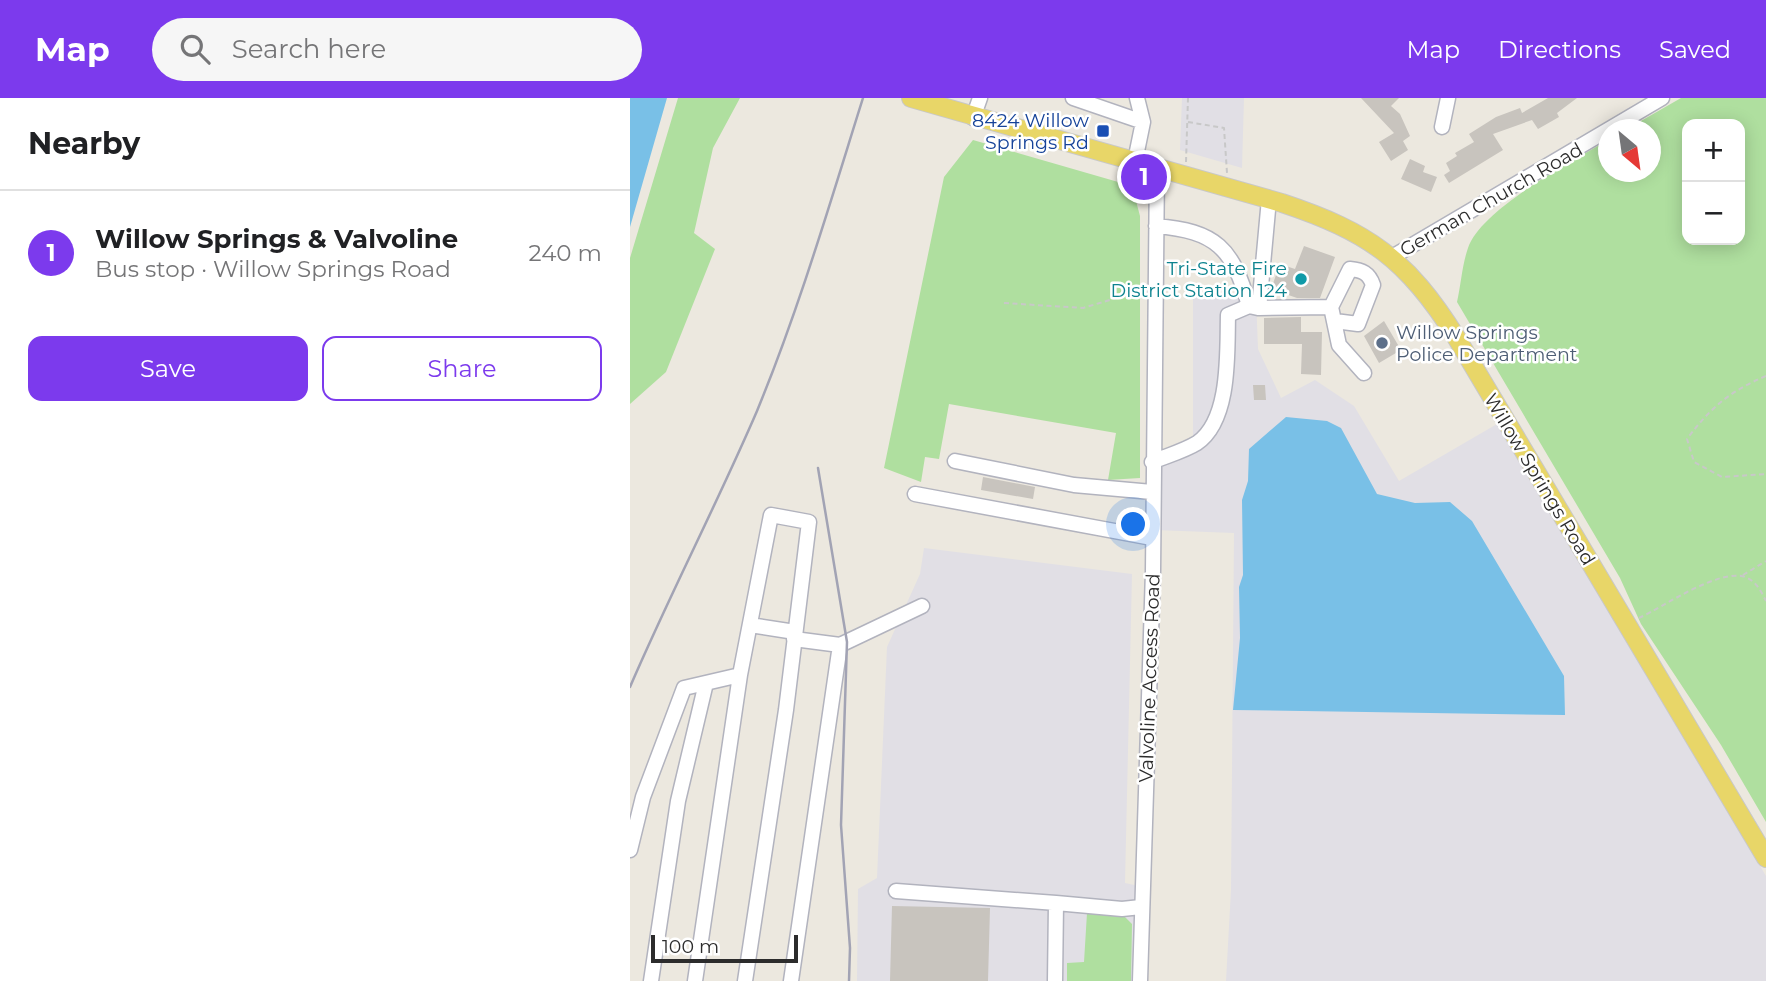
<!DOCTYPE html>
<html lang="en">
<head>
<meta charset="utf-8">
<style>
	body { margin:0; font-family:Montserrat,sans-serif; background:#f6f6f6; color:#202124 }
	.controls { position:absolute; right:21px; top:21px; display:grid; overflow:hidden; border-radius:14px; box-shadow:0 4px 18px #0003 }
	.controls button { width:63px; height:63px; display:grid; place-items:center; padding:0; border:0; border-bottom:2px solid #e0e0e0; background:#fff; color:#202124; font:35px sans-serif }
	.compass { position:absolute; left:968px; top:21px; width:63px; height:63px; border-radius:50%; background:#fff; box-shadow:0 4px 18px #0003; rotate:151deg }
	.scale { position:absolute; left:21px; bottom:18px; width:147px; box-sizing:border-box; padding-left:7px; border:4px solid #2c2c2c; border-top:0; font-size:19px; line-height:24px; white-space:nowrap; color:#2c2c2c; -webkit-text-stroke:5px #fff; paint-order:stroke }
	.you { position:absolute; left:504px; top:427px; width:24px; height:24px; margin:-18px; border:5px solid #fff; border-radius:50%; background:#1a73e8; box-shadow:0 0 0 10px #1a73e833 }
	.badge { display:grid; place-items:center; width:46px; height:46px; border-radius:50%; background:#7c3aed; color:#fff; font-size:23px; font-weight:700 }
	.pin { position:absolute; translate:-50% -50%; border:4px solid #fff; box-shadow:0 2px 7px #0006 }
	.list { margin:0; padding:0; list-style:none }
	h2 { display:flex; justify-content:space-between; align-items:center; height:91px; margin:0; padding:0 28px; font-size:30px }
	h2 small { font-size:23px; font-weight:400; color:#757577 }
	.list li { display:grid; grid-template-columns:46px 1fr auto; gap:21px; align-items:center; box-sizing:border-box; height:126px; padding:0 28px; border-top:2px solid #e0e0e0 }
	.list b { display:block; font-size:26px; white-space:nowrap }
	.list p { margin:0; font-size:23px; white-space:nowrap; color:#757577 }
	.list em { font-size:23px; font-style:normal; color:#757577 }
	.actions { display:flex; gap:14px; padding:21px 28px }
	.actions a { flex:1; padding:16px 0; border:2px solid #7c3aed; border-radius:14px; text-align:center; font-size:24px; color:#7c3aed }
	.actions .main { background:#7c3aed; color:#fff }
	.icon { flex:none; width:38px; height:38px; fill:none; stroke:currentColor; stroke-width:2; stroke-linecap:round; stroke-linejoin:round }
	.map { position:relative; flex:none; width:1136px; height:883px; overflow:hidden }
	header { display:flex; align-items:center; gap:42px; box-sizing:border-box; height:98px; padding:0 35px; background:#7c3aed; color:#fff }
	header strong { font-size:33px }
	nav { display:flex; gap:38px; margin-inline-start:auto; font-size:24px }
	.search { width:490px; height:63px; background:#f6f6f6; display:flex; align-items:center; gap:18px; box-sizing:border-box; padding:0 24px; border-radius:38px; color:#757577; font-size:26px }
	main { display:flex }
	aside { flex:1; background:#fff }
	.map>svg:first-child { display:block }
	.industrial { fill:#e1dfe5 }
	.green { fill:#afdf9f; fill-rule:evenodd }
	.water { fill:#79c0e7 }
	.building { fill:#c8c4be }
	.lines { fill:none; stroke-linecap:round; stroke-linejoin:round }
	.minor-casing { stroke:#b2b3be; stroke-width:17 }
	.major-casing { stroke:#c8c8c8; stroke-width:20 }
	.path { stroke:#c8c8c8; stroke-width:2; stroke-dasharray:5 3.5; stroke-linecap:butt }
	.minor { stroke:#fff; stroke-width:14 }
	.major { stroke:#e8d668; stroke-width:18 }
	.rail { stroke:#a2a3b4; stroke-width:2.5 }
	.transit-dot { fill:#1a4fb4; stroke:#fff; stroke-width:2.5 }
	.culture-dot { fill:#0f9aa8; stroke:#fff; stroke-width:2.5 }
	.service-dot { fill:#5c6f8a; stroke:#fff; stroke-width:2.5 }
	.labels { text-anchor:middle; stroke-width:5; stroke-linejoin:round; paint-order:stroke }
	.transit-label { font-size:19px; fill:#164399; stroke:#fff; text-anchor:end }
	.street-label { font-size:19px; fill:#2c2c2c; stroke:#fff }
	.culture-label { font-size:19px; fill:#0d838f; stroke:#fff; text-anchor:end }
	.service-label { font-size:19px; fill:#4e5e75; stroke:#fff; text-anchor:start }
</style>
</head>
<body>
<header>
<strong>Map</strong>
<div class="search"><svg class="icon" aria-label="search" viewBox="0 0 24 24"><circle cx="10" cy="10" r="6"/><path d="M15 15l6 6"/></svg>Search here</div>
<nav><a>Map</a><a>Directions</a><a>Saved</a></nav>
</header>
<main>
<aside>
<h2>Nearby<small></small></h2>
<ul class="list">
<li><span class="badge">1</span><div><b>Willow Springs &amp; Valvoline</b><p>Bus stop · Willow Springs Road</p></div><em>240 m</em></li>
</ul>
<div class="actions"><a class="main">Save</a><a>Share</a></div>
</aside>
<div class="map">
<svg width="1136" height="883" viewBox="0 0 1136 883">
	<rect width="100%" height="100%" fill="#ece8df"/>
	<path class="industrial" d="M552,0h62l-2,70 -62,-18z
		M563,197l63,2 2,52 23,49 34,-18 39,26 45,75 98,-57 269,452v105h-540l5,-91 3,-357 -79,-3 1,-62 37,-21z
		M294,450l208,26 -7,309 23,5 -1,93h-290l1,-92 19,-11 10,-231 33,-73z"/>
	<path class="green" d="M48,0h62l-27,50 -19,85 21,16 -49,123 -36,32v-146z
		M1051,0h85v724l-45,-77 -80,-121 -21,-46 -163,-276c4,-17 5,-37 11,-54 13,-39 103,-86 140,-108v32h42v-42l-23,-1zM1057,26h53v116h-53z
		M343,42l159,46 8,30v262l-32,2 8,-47 -167,-29 -10,55 -14,-2 -4,25 -37,-14 60,-291z
		M457,815h34l11,11 -1,57h-64v-18l17,-1z"/>
	<path class="water" d="M0,0h37l-37,129z
		M656,319l41,4 14,7 36,66 38,9 35,-1 22,19 92,155 1,39 -332,-5 7,-72 -1,-51 4,-12 -1,-75 6,-19 1,-32z"/>
	<path class="building" d="M731,0h38l-8,8 9,8 10,22 -7,5 5,9 -17,11 -12,-19 15,-9z
		M918,0h29l-20,15 2,4 -21,12 -6,-9 -39,14 10,16 -54,33 -5,-8 6,-4 -4,-8 11,-7 -2,-3 19,-11 -5,-8 27,-17 24,-9 2,5z
		M780,61l15,7 -2,6 14,5 -6,15 -30,-13z
		M674,148l31,11 -15,41h-23l-26,-9 9,-25 15,5z
		M671,219v15h21l-1,43 -20,-1 1,-30h-38v-26z
		M754,223l17,29 -22,13 -15,-27z
		M623,287h12l1,15h-12z
		M353,379l52,10 -2,12 -52,-9z
		M262,808l98,2 -2,73h-98z"/>
	<g class="lines">
		<g class="minor-casing">
			<path id="minor" d="M443,0l70,24
				M343,20l7,-20
				M812,29l6,-29
				M505,63l8,-39 -6,-24
				M639,101l-10,109 72,-1 8,38 25,28
				M526,128c60,5 77,22 93,80l9,2
				M762,159l270,-159
				M701,209l19,-38c12,1 19,4 23,16l-15,39 -23,-3
				M325,363l119,24 78,7
				M522,364c14,-6 32,-11 45,-19 34,-23 30,-92 31,-128l21,-9
				M285,396l237,44
				M120,527l45,7
				M164,541l46,6 82,-39
				M0,752l13,-53 41,-109 56,-13
				M266,793l160,12 -1,78
				M426,805l66,6 19,-2
				M21,883l27,-180 28,-118
				M65,883l45,-306 31,-160 38,7 -23,188 -41,271
				M161,883l49,-336
				M510,883l13,-410 4,-405"/>
		</g>
		<g class="major-casing">
			<path id="major" d="M281,0l371,105c87,29 125,56 174,134l310,521"/>
		</g>
		<path class="path" d="M558,24l36,6 3,45
			M556,64l2,-64
			M374,205l79,5 60,-18
			M1136,278c-36,15 -56,32 -79,63l7,23 28,15 44,-3
			M1113,477l23,-14
			M1009,520c24,-11 80,-50 106,-41 11,4 16,14 21,24"/>
		<use href="#minor" class="minor"/>
		<use href="#major" class="major"/>
		<path class="rail" d="M188,370l29,174 -6,183 9,123 -1,33
			M0,589c40,-93 87,-183 127,-276 42,-102 73,-208 106,-313"/>
	</g>
	<rect class="transit-dot" x="466" y="26" width="14" height="14" rx="3.5"/>
	<circle class="culture-dot" cx="671" cy="181" r="7"/>
	<circle class="service-dot" cx="752" cy="245" r="7"/>
	<g class="labels">
		<g class="transit-label">
			<text x="459" y="29">8424 Willow<tspan x="459" dy="22">Springs Rd</tspan></text>
		</g>
		<g class="street-label">
			<text transform="translate(861 101) rotate(-30)" y="7">German Church Road</text>
			<text transform="translate(910 381) rotate(59)" y="7">Willow Springs Road</text>
			<text transform="translate(519 580) rotate(-88)" y="7">Valvoline Access Road</text>
		</g>
		<g class="culture-label">
			<text x="657" y="177">Tri-State Fire<tspan x="657" dy="22">District Station 124</tspan></text>
		</g>
		<g class="service-label">
			<text x="766" y="241">Willow Springs<tspan x="766" dy="22">Police Department</tspan></text>
		</g>
	</g>
</svg>
<div class="controls">
<button>+</button>
<button>−</button>
</div>
<svg class="compass" viewBox="-18 -18 36 36"><path d="M0-13l5 13h-10z" fill="#e53935"/><path d="M0 13l5-13h-10z" fill="#757577"/></svg>
<div class="scale">100 m</div>
<div class="you"></div>
<div class="pin badge" style="left:514px;top:79px">1</div>
</div>
</main>
</body>
</html>
